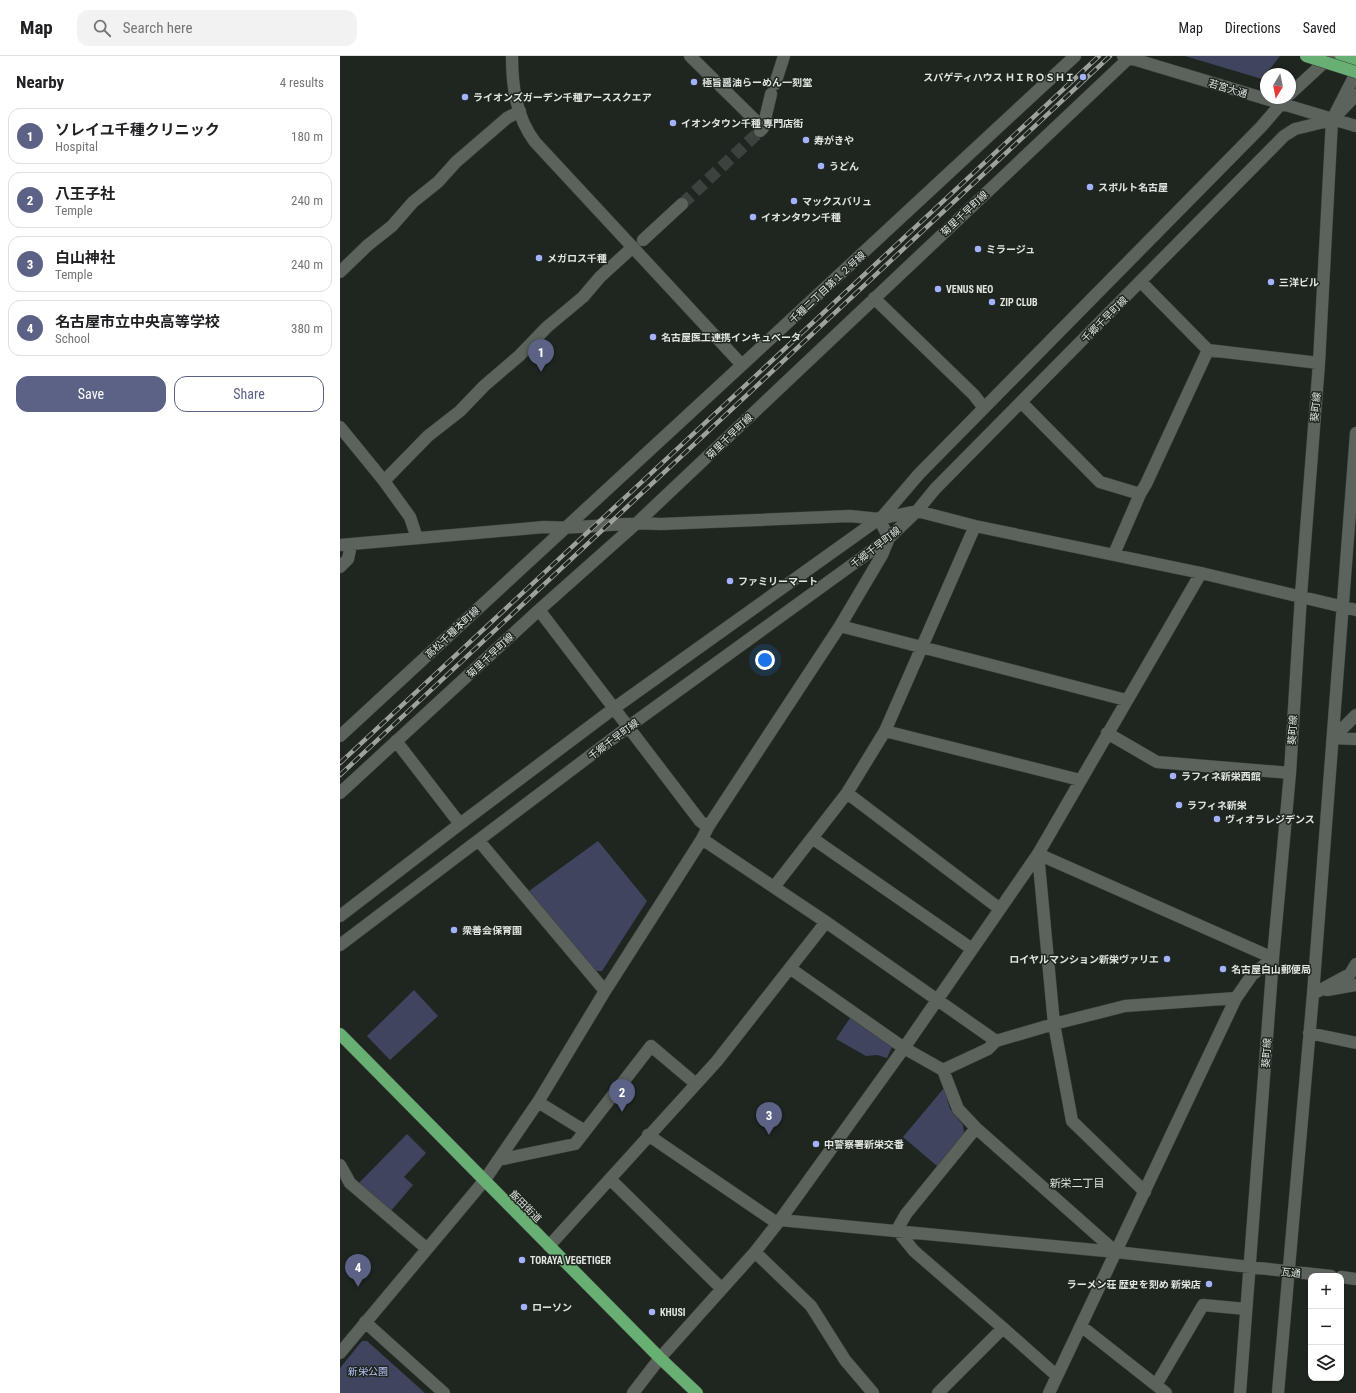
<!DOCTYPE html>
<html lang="en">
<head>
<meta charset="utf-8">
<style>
	body { margin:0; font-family:"Roboto Condensed","Noto Sans JP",sans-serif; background:#f2f2f2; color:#202124 }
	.controls { position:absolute; right:12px; bottom:12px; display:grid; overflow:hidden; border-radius:8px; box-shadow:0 1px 3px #0004 }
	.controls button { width:36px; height:36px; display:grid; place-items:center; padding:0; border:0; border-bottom:1px solid #e0e0e0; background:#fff; color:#202124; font:20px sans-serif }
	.compass { position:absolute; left:920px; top:12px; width:36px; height:36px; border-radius:50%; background:#fff; box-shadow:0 1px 3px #0004; rotate:190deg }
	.you { position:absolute; left:425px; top:604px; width:14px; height:14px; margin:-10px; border:3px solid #fff; border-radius:50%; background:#1a73e8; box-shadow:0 0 0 6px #1a73e833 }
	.badge { display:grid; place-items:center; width:26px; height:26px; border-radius:50%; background:#5b6286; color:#fff; font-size:13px; font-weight:700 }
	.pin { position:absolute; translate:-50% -33px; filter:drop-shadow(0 1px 2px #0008) }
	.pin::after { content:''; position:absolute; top:21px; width:14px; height:12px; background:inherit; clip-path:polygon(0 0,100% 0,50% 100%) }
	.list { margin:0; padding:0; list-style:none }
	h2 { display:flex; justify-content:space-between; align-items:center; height:52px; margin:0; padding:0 16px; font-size:17px }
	h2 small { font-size:13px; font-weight:400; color:#757577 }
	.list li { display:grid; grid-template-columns:26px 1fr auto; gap:12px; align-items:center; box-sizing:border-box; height:56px; margin:0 8px 8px; padding:0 8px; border:1px solid #e0e0e0; border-radius:12px }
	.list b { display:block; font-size:15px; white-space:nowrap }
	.list p { margin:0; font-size:13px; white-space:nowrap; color:#757577 }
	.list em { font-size:13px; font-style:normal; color:#757577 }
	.actions { display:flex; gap:8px; padding:12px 16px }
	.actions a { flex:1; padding:9px 0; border:1px solid #5b6286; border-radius:12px; text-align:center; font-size:14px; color:#5b6286 }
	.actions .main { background:#5b6286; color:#fff }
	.icon { flex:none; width:22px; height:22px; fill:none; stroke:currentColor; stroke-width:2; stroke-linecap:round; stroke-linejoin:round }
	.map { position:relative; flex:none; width:1016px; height:1337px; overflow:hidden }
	header { display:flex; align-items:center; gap:24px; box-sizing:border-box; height:56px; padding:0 20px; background:#fff; border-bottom:1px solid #e0e0e0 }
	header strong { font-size:19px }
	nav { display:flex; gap:22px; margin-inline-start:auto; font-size:14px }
	.search { width:280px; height:36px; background:#f2f2f2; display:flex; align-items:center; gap:10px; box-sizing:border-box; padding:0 14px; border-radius:12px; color:#757577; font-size:15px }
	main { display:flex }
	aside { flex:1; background:#fff }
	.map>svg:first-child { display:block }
	.green { fill:#40455f }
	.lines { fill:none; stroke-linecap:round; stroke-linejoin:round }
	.minor-tunnel { stroke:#3c423d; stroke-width:12; stroke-dasharray:12 6; stroke-linecap:butt }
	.minor-casing { stroke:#3c423d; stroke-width:13 }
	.highway-casing { stroke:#3c423d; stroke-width:13 }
	.minor { stroke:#5b635c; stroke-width:12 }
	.highway { stroke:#67af72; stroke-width:12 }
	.rail-casing { stroke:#9da29d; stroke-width:4.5 }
	.rail { stroke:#1f2620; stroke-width:3; stroke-dasharray:9; stroke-linecap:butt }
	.highway-bridge-casing { stroke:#3c423d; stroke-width:13; stroke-linecap:butt }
	.highway-bridge { stroke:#67af72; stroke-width:12 }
	.poi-dot { fill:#a3b2fd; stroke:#1f2620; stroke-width:1.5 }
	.labels { text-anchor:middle; stroke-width:3; stroke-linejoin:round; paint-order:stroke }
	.poi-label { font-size:10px; font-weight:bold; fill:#dfe4df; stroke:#1f2620; text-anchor:start }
	.street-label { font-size:10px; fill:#dfe4df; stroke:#1f2620 }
	.park-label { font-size:10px; fill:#b9c4fa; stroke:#1f2620 }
	.neighbourhood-label { font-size:11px; fill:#dfe4df; stroke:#1f2620 }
</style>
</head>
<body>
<header>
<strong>Map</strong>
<div class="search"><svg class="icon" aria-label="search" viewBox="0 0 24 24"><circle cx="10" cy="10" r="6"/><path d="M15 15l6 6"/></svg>Search here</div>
<nav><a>Map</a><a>Directions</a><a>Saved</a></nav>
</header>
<main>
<aside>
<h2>Nearby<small>4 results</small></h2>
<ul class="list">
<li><span class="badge">1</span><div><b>ソレイユ千種クリニック</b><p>Hospital</p></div><em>180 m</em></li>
<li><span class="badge">2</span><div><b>八王子社</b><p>Temple</p></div><em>240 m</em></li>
<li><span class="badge">3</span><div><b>白山神社</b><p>Temple</p></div><em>240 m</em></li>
<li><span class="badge">4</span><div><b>名古屋市立中央高等学校</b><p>School</p></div><em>380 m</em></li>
</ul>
<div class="actions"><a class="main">Save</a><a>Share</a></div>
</aside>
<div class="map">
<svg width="1016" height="1337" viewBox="0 0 1016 1337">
	<rect width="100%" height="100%" fill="#1f2620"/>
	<path class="green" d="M845,0h95l-18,23z
		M258,785l49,60 -45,70h-7l-66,-80z
		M74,934l24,26 -48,44 -23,-24z
		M510,962l42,29 -5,11 -10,-3 -11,1 -30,-17z
		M604,1032l6,21 13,16 1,8 -27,33 -34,-29z
		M67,1078l19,19 -22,24 9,8 -23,27 -33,-27z
		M22,1285h5l58,52h-85v-25z"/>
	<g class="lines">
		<path class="minor-tunnel" d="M342,148l78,-73"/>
		<g class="minor-casing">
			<path id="minor" d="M172,0c0,30 4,61 23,86l207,223
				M350,0l73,72
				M783,0l233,70
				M435,28l9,-28
				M950,38l41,-38
				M420,75l3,-3 8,-34
				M303,184l39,-36
				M0,216l28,-27 24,-19 21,-24 25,-20 18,-20 51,-44 13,-7
				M801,226l67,68 111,13
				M534,242l100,97 10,13
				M682,347l78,79 40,12
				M0,371l44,54 26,36 7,21
				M44,425l44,-45 32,-25 24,-25 35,-30 28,-29 36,-30 17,-20 33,-30
				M0,489l204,-18c39,3 77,-6 117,-3l189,-8 29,3 38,-8 58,15 226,47 155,37
				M774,498l26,-60 6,-10 62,-134
				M0,511l8,-8 3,-14
				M199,554l161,211 8,6
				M500,570l286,74
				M545,675l195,49
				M767,677l50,29 133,11
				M0,680l402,-371 333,-309
				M993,682l23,-23
				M993,682l23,1
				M56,685l64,83
				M0,737l199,-183 99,-88 491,-464
				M507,737l153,116
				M472,782l160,111
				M362,783l124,83 170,119
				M139,785l126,150
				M434,831l73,-94 38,-62 90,-205
				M0,860l120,-92 153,-115 270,-193 36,-42 342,-347 25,-29
				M0,889l288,-218 261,-189 28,-27 18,-22 349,-353 11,-7 37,-9 24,-25
				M451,913l113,79 39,22 45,-21 8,-8 58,-17 71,-18 111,-8
				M987,934l29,-5
				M973,938l37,-20 6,-10
				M969,977l47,10
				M603,1014l15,39 18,19 140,124
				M198,1046l47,29
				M636,1072l-70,86 -9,16 17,21 89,77
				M308,1079l129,88
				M158,1104l77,-16 76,-98 45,38
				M0,1109l10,18 76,65
				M270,1123l112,110
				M440,1164l124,-172 134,-194 163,-281
				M209,1190l168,-185 109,-139
				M415,1196l56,54 34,54 28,33
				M1001,1221l15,2
				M25,1266l79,71
				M741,1270l85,67
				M0,1297l144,-172 54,-79 67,-111 97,-152 6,-12 132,-201 42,-71 7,-17 -10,-19
				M816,1329l47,-80 43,4
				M293,1337l27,-35 95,-106 25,-32 336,32 215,24
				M598,1337l65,-65 54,48
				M709,1337l187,-395 16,-23 21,-17 -235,-104 16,170 18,97 73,71
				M900,1337l33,-435 17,-185 11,-178 18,-232 13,-243 24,-47
				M938,1337l35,-399 43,-561"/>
		</g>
		<g class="highway-casing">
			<path id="highway" d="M1001,0l15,5
				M0,978l320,324 37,35"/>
		</g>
		<use href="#minor" class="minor"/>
		<use href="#highway" class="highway"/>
		<g class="rail-casing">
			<path id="rail" d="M0,707l759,-707
				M0,719l770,-719"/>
		</g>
		<use href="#rail" class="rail"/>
		<g class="highway-bridge-casing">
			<path id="highway-bridge" d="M966,0l50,16"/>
		</g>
		<use href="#highway-bridge" class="highway-bridge"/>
	</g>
	<g class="poi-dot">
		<circle cx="743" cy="21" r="4"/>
		<circle cx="354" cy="26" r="4"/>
		<circle cx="125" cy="41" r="4"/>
		<circle cx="333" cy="67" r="4"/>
		<circle cx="466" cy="84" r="4"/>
		<circle cx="481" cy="110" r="4"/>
		<circle cx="750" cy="131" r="4"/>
		<circle cx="454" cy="145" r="4"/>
		<circle cx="413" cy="161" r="4"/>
		<circle cx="638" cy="193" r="4"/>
		<circle cx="199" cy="202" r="4"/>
		<circle cx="931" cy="226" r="4"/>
		<circle cx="598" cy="233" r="4"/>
		<circle cx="652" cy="246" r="4"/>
		<circle cx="313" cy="281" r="4"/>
		<circle cx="390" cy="525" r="4"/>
		<circle cx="833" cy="720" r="4"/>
		<circle cx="839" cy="749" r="4"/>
		<circle cx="877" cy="763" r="4"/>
		<circle cx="114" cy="874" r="4"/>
		<circle cx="827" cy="903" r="4"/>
		<circle cx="883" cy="913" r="4"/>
		<circle cx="476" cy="1088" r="4"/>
		<circle cx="182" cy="1204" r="4"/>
		<circle cx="869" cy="1228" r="4"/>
		<circle cx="184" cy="1251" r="4"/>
		<circle cx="312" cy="1256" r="4"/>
	</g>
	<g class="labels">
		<g class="poi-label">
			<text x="735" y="25" text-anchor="end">スパゲティハウス ＨＩＲＯＳＨＩ</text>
			<text x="362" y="30">極旨醤油らーめん一刻堂</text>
			<text x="133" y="45">ライオンズガーデン千種アーススクエア</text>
			<text x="341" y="71">イオンタウン千種 専門店街</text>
			<text x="474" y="88">寿がきや</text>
			<text x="489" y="114">うどん</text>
			<text x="758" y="135">スポルト名古屋</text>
			<text x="462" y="149">マックスバリュ</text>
			<text x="421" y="165">イオンタウン千種</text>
			<text x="646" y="197">ミラージュ</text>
			<text x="207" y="206">メガロス千種</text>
			<text x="939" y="230">三洋ビル</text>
			<text x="606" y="237">VENUS NEO</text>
			<text x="660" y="250">ZIP CLUB</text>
			<text x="321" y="285">名古屋医工連携インキュベータ</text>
			<text x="398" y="529">ファミリーマート</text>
			<text x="841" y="724">ラフィネ新栄西館</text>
			<text x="847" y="753">ラフィネ新栄</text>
			<text x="885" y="767">ヴィオラレジデンス</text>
			<text x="122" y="878">衆善会保育園</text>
			<text x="819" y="907" text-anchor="end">ロイヤルマンション新栄ヴァリエ</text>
			<text x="891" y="917">名古屋白山郵便局</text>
			<text x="484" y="1092">中警察署新栄交番</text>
			<text x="190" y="1208">TORAYA VEGETIGER</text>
			<text x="861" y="1232" text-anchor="end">ラーメン荘 歴史を刻め 新栄店</text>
			<text x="192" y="1255">ローソン</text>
			<text x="320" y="1260">KHUSI</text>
		</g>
		<g class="street-label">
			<text transform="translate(888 32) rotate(17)" y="4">若宮大通</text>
			<text transform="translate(624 157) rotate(-43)" y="4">菊里千早町線</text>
			<text transform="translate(487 231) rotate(-43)" y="4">千種二丁目第１２号線</text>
			<text transform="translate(764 263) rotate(-45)" y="4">千郷千早町線</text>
			<text transform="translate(975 351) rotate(-85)" y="4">葵町線</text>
			<text transform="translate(389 380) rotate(-44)" y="4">菊里千早町線</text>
			<text transform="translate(535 491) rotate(-38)" y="4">千郷千早町線</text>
			<text transform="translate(112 576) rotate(-43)" y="4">高松千種本町線</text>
			<text transform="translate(150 599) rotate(-43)" y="4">菊里千早町線</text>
			<text transform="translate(952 674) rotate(-87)" y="4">葵町線</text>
			<text transform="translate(273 683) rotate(-37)" y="4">千郷千早町線</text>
			<text transform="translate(926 997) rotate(-86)" y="4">葵町線</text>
			<text transform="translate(186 1150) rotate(45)" y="4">飯田街道</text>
			<text transform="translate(951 1216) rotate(6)" y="4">瓦通</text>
		</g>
		<g class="park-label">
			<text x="28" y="1319">新栄公園</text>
		</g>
		<g class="neighbourhood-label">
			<text x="737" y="1131">新栄二丁目</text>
		</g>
	</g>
</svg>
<div class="controls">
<button>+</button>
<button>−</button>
<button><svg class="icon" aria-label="layers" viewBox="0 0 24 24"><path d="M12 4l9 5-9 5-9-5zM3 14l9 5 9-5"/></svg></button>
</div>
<svg class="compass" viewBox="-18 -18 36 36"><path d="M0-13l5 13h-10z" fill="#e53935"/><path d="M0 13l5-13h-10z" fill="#757577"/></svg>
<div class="you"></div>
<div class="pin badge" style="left:201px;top:316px">1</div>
<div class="pin badge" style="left:282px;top:1056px">2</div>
<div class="pin badge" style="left:429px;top:1079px">3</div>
<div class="pin badge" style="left:18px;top:1231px">4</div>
</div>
</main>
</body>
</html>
